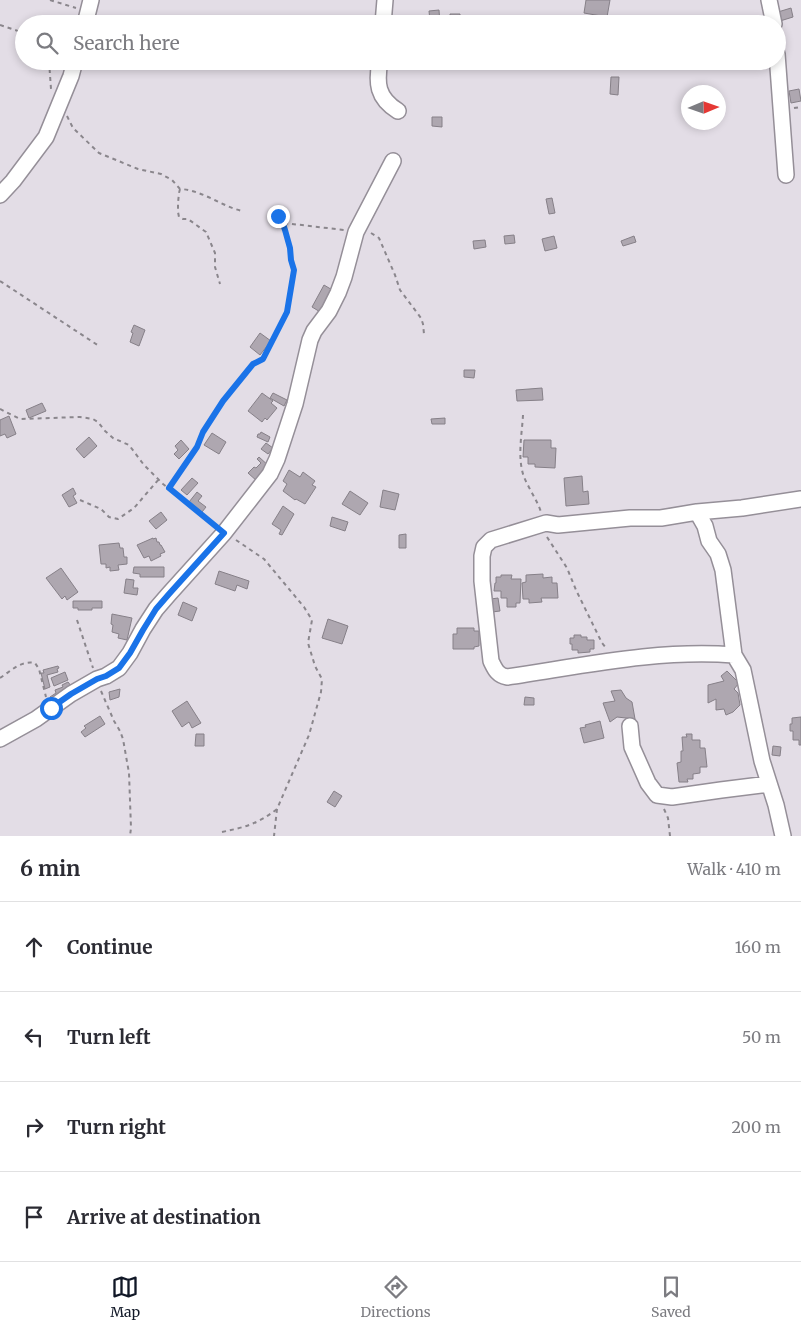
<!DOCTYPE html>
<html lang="en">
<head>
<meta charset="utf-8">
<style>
	body { margin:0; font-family:Merriweather,serif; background:#f2f2f3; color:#2b2b33 }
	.compass { position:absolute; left:681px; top:85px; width:45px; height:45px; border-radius:50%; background:#fff; box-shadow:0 2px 8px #0003; rotate:88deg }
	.stop { position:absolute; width:15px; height:15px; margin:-11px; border:4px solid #1a73e8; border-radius:50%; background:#fff }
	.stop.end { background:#1a73e8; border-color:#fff; box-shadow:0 1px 5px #0008 }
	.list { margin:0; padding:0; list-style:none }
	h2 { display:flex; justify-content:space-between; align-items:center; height:65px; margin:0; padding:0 20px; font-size:21px }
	h2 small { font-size:16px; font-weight:400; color:#7c7c81 }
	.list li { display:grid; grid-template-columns:32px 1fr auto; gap:15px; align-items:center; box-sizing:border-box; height:90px; padding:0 20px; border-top:1px solid #e1e1e2 }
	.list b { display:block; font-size:19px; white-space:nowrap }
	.list em { font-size:16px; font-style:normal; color:#7c7c81 }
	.icon { flex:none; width:28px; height:28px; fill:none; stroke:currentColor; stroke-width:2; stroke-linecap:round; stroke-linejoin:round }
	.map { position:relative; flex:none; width:801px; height:836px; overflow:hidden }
	.search { position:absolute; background:#fff; box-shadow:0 2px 8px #0003; left:15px; right:15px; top:15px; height:55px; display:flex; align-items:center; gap:12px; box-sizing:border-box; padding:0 18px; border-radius:28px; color:#7c7c81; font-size:19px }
	.sheet { height:425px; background:#fff }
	nav { display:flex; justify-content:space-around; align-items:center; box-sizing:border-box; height:70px; border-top:1px solid #e1e1e2; background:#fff; font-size:14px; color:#7c7c81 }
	nav a { display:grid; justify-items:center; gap:2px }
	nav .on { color:#111827 }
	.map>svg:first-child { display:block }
	.building { fill:#aea7b0; stroke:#868088 }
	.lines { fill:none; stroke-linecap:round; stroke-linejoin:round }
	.minor-casing { stroke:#958f98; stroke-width:18 }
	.path { stroke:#8a868c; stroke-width:2; stroke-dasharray:4 4; stroke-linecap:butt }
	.minor { stroke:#fff; stroke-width:15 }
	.route { stroke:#1a73e8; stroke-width:6 }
</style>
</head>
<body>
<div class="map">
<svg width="801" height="836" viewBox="0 0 801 836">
	<rect width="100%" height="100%" fill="#e3dde6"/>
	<path class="building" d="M586,0h24l-3,17 -23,-4z
		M791,8l2,9 -13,4 -2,-9z
		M439,10l1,14h-13v-3h3l-1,-10z
		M450,14h10v8l14,-1v3h-24z
		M611,77h8l-1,18 -8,-1z
		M799,89l2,12 -10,2 -2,-12z
		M432,117h10v10l-10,-1z
		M552,198l3,15 -6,1 -3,-15z
		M514,235l1,8 -10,1 -1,-8z
		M554,236l3,12 -12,3 -3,-12z
		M634,236l2,6 -13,4 -2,-5z
		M485,240l1,7 -12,2 -1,-8z
		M324,285l10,6 -12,22 -10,-6z
		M134,325l11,5 -6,16 -9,-4 3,-9 -2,-1z
		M260,333l11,8 -11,14 -10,-8z
		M464,370h11l-1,8 -10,-1z
		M542,388l1,12 -26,1 -1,-11z
		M262,393l11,8 -2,2 6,5 -10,12 -2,-2 -3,4 -14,-11z
		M273,393l14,7 -3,6 -14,-8z
		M42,403l4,8 -17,7 -3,-8z
		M9,416l7,18 -9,4 -2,-4 -5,2v-16z
		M445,418v6h-13l-1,-5z
		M261,432l9,5 -2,5 -11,-5 1,-3h2z
		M212,433l14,9 -7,12 -15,-9z
		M89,437l8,9 -13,12 -8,-9z
		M181,440l8,9 -10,10 -5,-5 4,-4 -3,-4z
		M524,440h27v8h5l-1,20 -20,-1v-3h-7v-7h-5z
		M266,443l7,5 -5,6 -7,-5z
		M259,457l11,10 -12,15 -10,-9 6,-6 2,1 5,-5 -4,-4z
		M289,470l11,7 3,-5 12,9 -3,4 4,2 -11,17 -9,-5 -1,1 -12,-9 4,-7 -4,-3z
		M582,476l1,16 5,-1 1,13 -23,2 -2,-28z
		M192,478l6,5 -11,12 -6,-5z
		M73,488l3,6 -3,2 4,7 -8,4 -7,-12z
		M383,490l16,4 -4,16 -15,-3z
		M350,491l18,12 -8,12 -18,-11z
		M197,492l5,4 -4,5 8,6 -4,5 -13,-10z
		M283,506l11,8 -12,21 -3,-1 2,-4 -9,-6z
		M161,512l6,8 -11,9 -7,-8z
		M332,517l16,5 -3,9 -15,-5z
		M406,534v14h-7v-13z
		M153,538v1l3,-1 1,4h2l1,3h1l4,7 -5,2 1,2 -10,5 -2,-5 -5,2 -7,-13z
		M119,543l1,5h3l1,9h3v7l-9,1 1,5 -9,1v-4l-4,1v-4h-5l-2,-19z
		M134,567h30v10h-24v-3l-7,-1z
		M61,568l17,24 -11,8 -2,-4 -3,3 -16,-21z
		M219,571l30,10 -2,8 -10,-4 -2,6 -20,-7z
		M543,574v4l9,-1v6h5l1,15h-17l1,4 -13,1v-4h-6l-1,-16 4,-1v-7z
		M501,575h11l-1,4h10l-1,24h-4v4h-9v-9h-6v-7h-7l1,-8h1v-6h5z
		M126,579l8,1 -1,8h5l-1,7 -13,-2z
		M498,598l2,13 -8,1 -1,-13z
		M73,601h29v7h-10v2h-14v-2h-5z
		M183,602l14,6 -5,13 -14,-6z
		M112,614l20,4 -5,22 -9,-2 1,-4 -7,-2 1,-7 -2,-1z
		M328,619l20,7 -6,18 -20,-6z
		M457,628h17v3h5v15l-5,1v2h-21v-15h4z
		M574,635h7v2h6v3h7v9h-4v3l-12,1v-3h-6v-6h-2v-6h4z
		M58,666l1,2 -2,1 1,3 -11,3 3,12 -5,2 -4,-16h3l-1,-3z
		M727,671l12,12 -5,6 4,4 2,12 -7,7 -7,3 -2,-6 -8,1v-11l-8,4v-18l16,-4 -3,-5z
		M65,672l3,8 -14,6 -3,-8z
		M68,682l4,5 -20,14 -2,-4 6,-4 -1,-3 8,-3 -1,-2z
		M120,689l-1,8 -9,3 -1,-8z
		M621,690l5,8 6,4 3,17 -18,-2 -7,5 -7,-19 12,-2 -4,-10z
		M525,697l9,1v7h-10z
		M187,701l14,22 -9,5 -3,-6 -7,5 -10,-16z
		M100,716l5,8 -20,13 -4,-5 5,-4 -2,-2z
		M801,717v28h-2v-5h-6v-9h-3v-7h2v-6z
		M600,721l4,17 -20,5 -4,-15 6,-1 -1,-2z
		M196,734h8v12h-9z
		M686,734h6v6h8v8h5l2,19h-7v6l-7,1v5h-6l1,3h-9l-2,-19 4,-1v-11h2l-1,-14h5z
		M773,746l8,1 -1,9 -8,-1z
		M334,791l8,5 -7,11 -8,-5z"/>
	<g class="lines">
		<g class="minor-casing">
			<path id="minor" d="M769,0l5,24
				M85,24l6,-24
				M383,24l2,-24
				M777,54l9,121
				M380,61c-4,22 -3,37 18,50
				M0,195l13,-14 33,-44 25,-61 4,-15
				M697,512l8,14 4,15 9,13 5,16 11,85 9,15 19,91 14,44 7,31
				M734,655c-76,-6 -152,11 -227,22 -10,-2 -12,-8 -16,-16l-9,-80v-25l2,-9 7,-7 55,-17 12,2 72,-7h31l36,-6 45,-4 59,-9
				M630,726l2,21 16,36 9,12 15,2 49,-7 48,-6
				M0,739l36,-20 35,-25 26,-15 9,-3 13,-8 11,-15 13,-24 13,-20 13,-15 55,-61 46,-59 7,-15 18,-55 15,-64 4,-9 15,-20 9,-18 6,-16 12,-45 37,-71"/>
		</g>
		<path class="path" d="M50,0l26,8
			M0,25l24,8
			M49,61l2,28
			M794,108l7,-1
			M67,116l6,12 26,25 39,16 23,5 11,6 8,9c22,1 41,17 62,22
			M180,189l-1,4 -1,10v9l1,5 4,2h5l18,13 9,21v14l5,17
			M284,223l60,7
			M371,233l8,5 16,37 5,15 21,28 2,6 1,10
			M0,281l99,65
			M0,409l20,10 60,-2 13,2 5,3 7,9 8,7 16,7 15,20 19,19 51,40
			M523,415c-1,19 -6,43 1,62 5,12 13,23 17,35
			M169,488l28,-41 6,-15 20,-31 22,-28 8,-9 10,-5 24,-47 7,-42 -9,-40 -4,-12 -3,-2
			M80,500l21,9 8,8 9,2 16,-11 25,-29
			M547,537l20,31 9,22 26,53 5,6
			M236,540l28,19 40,48 8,13 -4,23 7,23 7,13 -1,13 -12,43 -32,74 -3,27
			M77,620l16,48
			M0,678c11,-7 21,-18 35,-15l4,6 7,28
			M101,691l13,30 6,10 3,8 6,34 2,55 -1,8
			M664,809l4,9 2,18
			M222,832c23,-5 36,-8 55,-23"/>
		<use href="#minor" class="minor"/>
	</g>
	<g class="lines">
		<path class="route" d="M51,708l20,-14 26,-15 9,-3 13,-8 11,-15 13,-23 13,-21 13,-15 55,-61 -55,-45 28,-41 6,-15 20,-31 30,-37 10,-5 24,-47 7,-42 -3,-10 -1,-12 -5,-18 -4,-12 -3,-2"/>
	</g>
</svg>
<svg class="compass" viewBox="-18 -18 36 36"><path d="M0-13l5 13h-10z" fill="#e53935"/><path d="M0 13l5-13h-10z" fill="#7c7c81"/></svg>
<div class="stop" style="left:51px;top:708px"></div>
<div class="stop end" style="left:278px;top:216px"></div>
<div class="search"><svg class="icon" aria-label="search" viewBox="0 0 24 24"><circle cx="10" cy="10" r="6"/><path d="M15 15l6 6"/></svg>Search here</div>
</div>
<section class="sheet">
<h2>6 min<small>Walk · 410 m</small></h2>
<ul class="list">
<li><svg class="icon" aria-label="ahead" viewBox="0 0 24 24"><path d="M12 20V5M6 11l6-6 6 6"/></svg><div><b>Continue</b></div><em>160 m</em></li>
<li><svg class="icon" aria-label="left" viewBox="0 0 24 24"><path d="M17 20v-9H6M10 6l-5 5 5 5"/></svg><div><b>Turn left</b></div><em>50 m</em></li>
<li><svg class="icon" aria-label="right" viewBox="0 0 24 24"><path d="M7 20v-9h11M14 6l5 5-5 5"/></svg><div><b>Turn right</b></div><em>200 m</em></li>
<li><svg class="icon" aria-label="arrive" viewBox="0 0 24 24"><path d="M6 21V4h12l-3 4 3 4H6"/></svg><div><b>Arrive at destination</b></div></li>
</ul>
</section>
<nav>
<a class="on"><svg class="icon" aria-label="map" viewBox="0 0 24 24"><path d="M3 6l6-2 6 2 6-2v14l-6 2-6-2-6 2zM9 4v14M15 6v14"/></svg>Map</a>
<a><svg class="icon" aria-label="directions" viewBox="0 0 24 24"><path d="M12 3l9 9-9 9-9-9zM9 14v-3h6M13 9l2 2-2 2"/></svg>Directions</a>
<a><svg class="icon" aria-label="saved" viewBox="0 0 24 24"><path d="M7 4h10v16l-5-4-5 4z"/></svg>Saved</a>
</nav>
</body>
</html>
